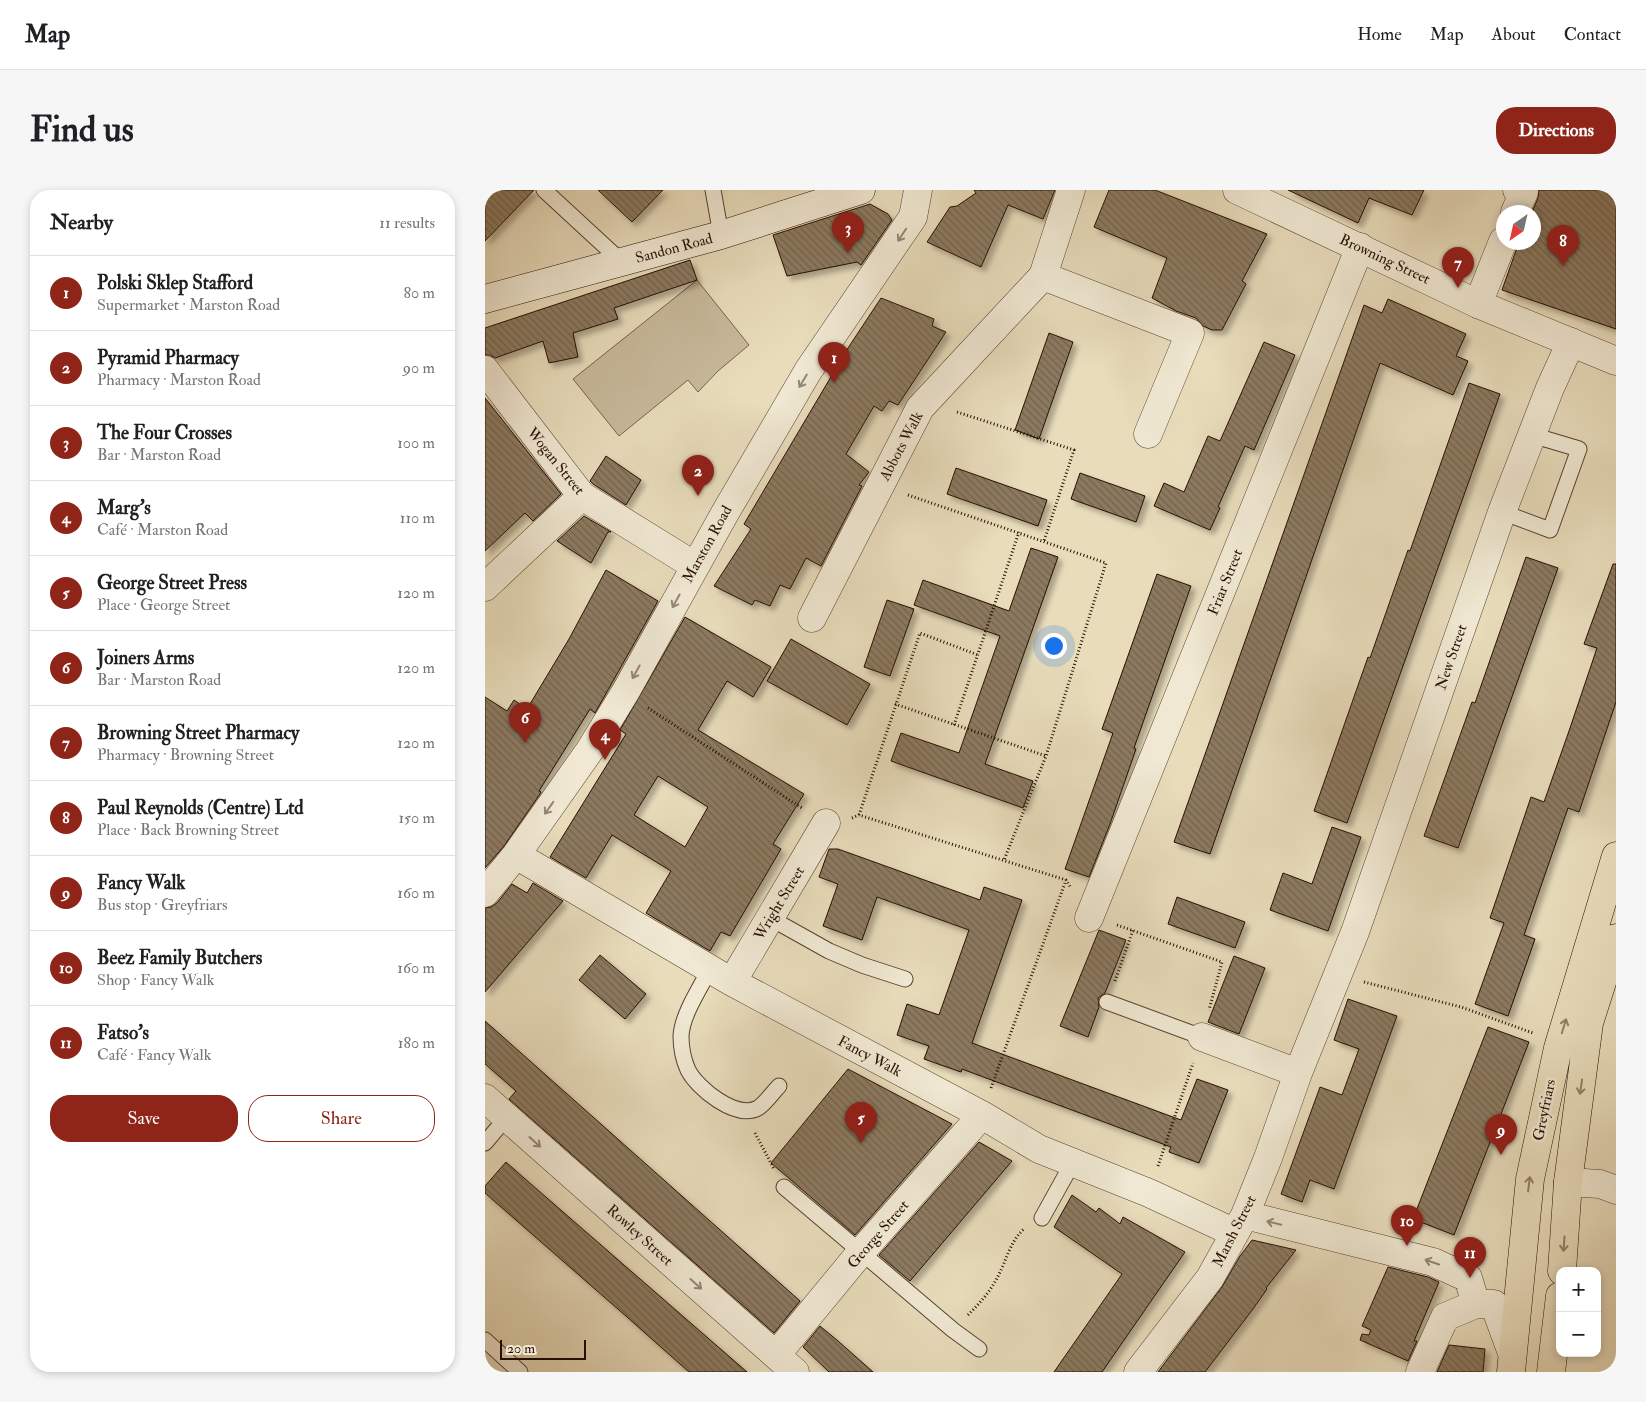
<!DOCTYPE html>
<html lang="en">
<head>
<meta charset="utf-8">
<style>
	body { margin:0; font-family:"IM FELL Double Pica",serif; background:#f6f6f6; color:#202124 }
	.controls { position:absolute; right:15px; bottom:15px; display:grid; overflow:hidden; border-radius:10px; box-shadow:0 2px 8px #0003 }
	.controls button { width:45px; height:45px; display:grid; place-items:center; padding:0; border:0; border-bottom:1px solid #e0e0e0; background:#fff; color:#202124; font:25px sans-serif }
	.compass { position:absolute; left:1011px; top:15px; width:45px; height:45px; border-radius:50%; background:#fff; box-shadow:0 2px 8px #0003; rotate:214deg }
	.scale { position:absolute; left:15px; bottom:12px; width:86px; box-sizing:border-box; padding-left:5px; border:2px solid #280f00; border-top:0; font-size:14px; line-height:18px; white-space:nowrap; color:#280f00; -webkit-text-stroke:4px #f0e8d3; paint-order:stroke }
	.you { position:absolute; left:568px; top:455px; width:18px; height:18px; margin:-12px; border:4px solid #fff; border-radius:50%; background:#1a73e8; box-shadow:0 0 0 8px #1a73e833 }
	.badge { display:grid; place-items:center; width:32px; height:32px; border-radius:50%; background:#8f2418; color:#fff; font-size:16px; font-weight:700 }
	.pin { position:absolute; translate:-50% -41px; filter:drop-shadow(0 1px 2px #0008) }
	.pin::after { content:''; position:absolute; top:26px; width:18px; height:15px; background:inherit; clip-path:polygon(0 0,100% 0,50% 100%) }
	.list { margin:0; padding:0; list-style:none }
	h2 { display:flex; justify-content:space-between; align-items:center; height:65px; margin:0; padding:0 20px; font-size:21px }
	h2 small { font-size:16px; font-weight:400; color:#757577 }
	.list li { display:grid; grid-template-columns:32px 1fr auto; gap:15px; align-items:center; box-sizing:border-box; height:75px; padding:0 20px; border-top:1px solid #e0e0e0 }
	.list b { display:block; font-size:19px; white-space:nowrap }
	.list p { margin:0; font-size:16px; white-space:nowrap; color:#757577 }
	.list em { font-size:16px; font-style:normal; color:#757577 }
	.actions { display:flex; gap:10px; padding:15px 20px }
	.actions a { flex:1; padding:11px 0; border:1px solid #8f2418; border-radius:20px; text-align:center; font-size:18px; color:#8f2418 }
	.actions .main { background:#8f2418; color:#fff }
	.map { position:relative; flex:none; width:1131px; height:1182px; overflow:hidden; border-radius:20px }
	header { display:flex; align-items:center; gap:30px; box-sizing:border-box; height:70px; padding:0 25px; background:#fff; border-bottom:1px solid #e0e0e0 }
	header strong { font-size:24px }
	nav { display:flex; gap:28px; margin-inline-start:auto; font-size:18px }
	.intro { display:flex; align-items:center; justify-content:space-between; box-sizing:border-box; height:120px; padding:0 30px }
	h1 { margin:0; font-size:35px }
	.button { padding:12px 22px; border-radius:20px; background:#8f2418; color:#fff; font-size:18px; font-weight:700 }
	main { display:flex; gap:30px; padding:0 30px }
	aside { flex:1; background:#fff; border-radius:20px; box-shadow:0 2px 8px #0003 }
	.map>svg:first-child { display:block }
	.green { fill:#c7b99b; stroke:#78644e }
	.building { fill:url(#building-back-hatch); stroke:#280f00; fill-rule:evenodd; filter:url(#shadow) }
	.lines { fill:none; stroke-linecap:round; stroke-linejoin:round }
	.service-casing { stroke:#58422f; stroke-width:17 }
	.minor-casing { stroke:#58422f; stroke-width:29 }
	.tertiary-casing { stroke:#58422f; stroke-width:29 }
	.secondary-casing { stroke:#280f00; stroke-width:29 }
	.trunk-casing { stroke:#280f00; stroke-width:29 }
	.path { stroke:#280f00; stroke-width:3; stroke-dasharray:1 2.5; stroke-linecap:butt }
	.service { stroke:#f0e8d3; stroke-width:15 }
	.minor { stroke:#f0e8d3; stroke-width:28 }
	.tertiary { stroke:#f0e8d3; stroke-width:28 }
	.secondary { stroke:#f0e8d3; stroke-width:28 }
	.trunk { stroke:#e8dcbb; stroke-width:28 }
	.oneway { stroke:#968674 }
	.oneway2 { stroke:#928067 }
	.labels { text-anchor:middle; stroke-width:5; stroke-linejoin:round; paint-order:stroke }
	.street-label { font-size:15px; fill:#280f00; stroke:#f0e8d3 }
</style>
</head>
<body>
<header>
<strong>Map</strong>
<nav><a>Home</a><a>Map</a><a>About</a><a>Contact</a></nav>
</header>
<div class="intro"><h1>Find us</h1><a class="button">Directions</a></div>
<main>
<aside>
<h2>Nearby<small>11 results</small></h2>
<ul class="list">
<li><span class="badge">1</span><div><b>Polski Sklep Stafford</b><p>Supermarket · Marston Road</p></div><em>80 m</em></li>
<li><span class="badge">2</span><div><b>Pyramid Pharmacy</b><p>Pharmacy · Marston Road</p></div><em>90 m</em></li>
<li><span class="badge">3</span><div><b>The Four Crosses</b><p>Bar · Marston Road</p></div><em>100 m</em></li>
<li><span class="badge">4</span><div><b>Marg's</b><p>Café · Marston Road</p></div><em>110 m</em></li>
<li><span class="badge">5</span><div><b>George Street Press</b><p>Place · George Street</p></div><em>120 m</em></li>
<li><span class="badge">6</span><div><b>Joiners Arms</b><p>Bar · Marston Road</p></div><em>120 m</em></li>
<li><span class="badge">7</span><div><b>Browning Street Pharmacy</b><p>Pharmacy · Browning Street</p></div><em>120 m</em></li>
<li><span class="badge">8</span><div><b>Paul Reynolds (Centre) Ltd</b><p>Place · Back Browning Street</p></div><em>150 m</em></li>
<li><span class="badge">9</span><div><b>Fancy Walk</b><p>Bus stop · Greyfriars</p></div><em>160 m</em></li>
<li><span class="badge">10</span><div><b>Beez Family Butchers</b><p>Shop · Fancy Walk</p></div><em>160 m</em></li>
<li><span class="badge">11</span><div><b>Fatso's</b><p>Café · Fancy Walk</p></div><em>180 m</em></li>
</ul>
<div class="actions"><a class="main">Save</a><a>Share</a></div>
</aside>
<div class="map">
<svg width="1131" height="1182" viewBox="0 0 1131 1182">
	<defs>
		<pattern id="building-back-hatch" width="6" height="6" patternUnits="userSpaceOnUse" patternTransform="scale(1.25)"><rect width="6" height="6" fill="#8c7a61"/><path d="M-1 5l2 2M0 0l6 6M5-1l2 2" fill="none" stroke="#72624e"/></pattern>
		<filter id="shadow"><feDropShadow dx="4.5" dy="4.5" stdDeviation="2.5" flood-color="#0004"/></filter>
	</defs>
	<rect width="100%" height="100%" fill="#e8dcbb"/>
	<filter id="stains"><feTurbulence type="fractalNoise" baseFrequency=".004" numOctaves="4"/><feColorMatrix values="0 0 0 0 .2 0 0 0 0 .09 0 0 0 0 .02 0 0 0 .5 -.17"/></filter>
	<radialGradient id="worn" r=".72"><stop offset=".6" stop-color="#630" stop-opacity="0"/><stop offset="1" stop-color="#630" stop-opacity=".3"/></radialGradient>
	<path class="green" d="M212,90l52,65 -31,26 -20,21 -10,-12 -69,56 -46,-57z"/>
	<path class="building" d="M0,0h49l-49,51z
		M113,0h65l-31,32z
		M489,0h81l-12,29 -35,-14 -27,62 -54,-25 23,-35 7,-1 19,-13z
		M624,0h46l112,44 -25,47 4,3 -24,46h-10l-9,-4 -7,-8 -20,-7 -24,-13 15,-40 -73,-31z
		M803,0h136l-12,25 -43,-17 -11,25z
		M1054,0h77v139l-114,-39 17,-48h14v-30h-1l6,-14z
		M385,14l18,10 4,6 -31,45 -4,-3 -70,14 -14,-41z
		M205,70l7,20 -83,28 4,11 -45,14 5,24 -29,6 -6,-22 -48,17 -5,-3h-5v-27z
		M396,108l53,21 -2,7 14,6 -48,73 -9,-4 -7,10 -8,-5 -28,48 23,18 -10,13 3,1 -41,80 -15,-8 -16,31 -10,-4 -10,21 -15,-6 -3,5 -38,-19 37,-57 -7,-5 104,-176z
		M903,109l78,35 -10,22 12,5 -15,34 -73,-32 -170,491 -36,-12 190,-537 18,8z
		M564,143l24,9 -34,97 -24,-9z
		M779,152l31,13 -41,95 -9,-4 -27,61 2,1 -10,22 -56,-24 10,-23 20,9 24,-56 12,5z
		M984,193l31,11 -153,429 -33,-12 54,-154 2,1 38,-108 2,1z
		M0,208l76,96 -28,27 -8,-8 -40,38z
		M121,266l35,24 -15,25 -33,-21 -3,-3z
		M471,278l91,32 -9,26 -91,-32z
		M595,283l65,23 -9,26 -65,-23z
		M99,326l27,16h-3l-17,31 -34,-22z
		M546,358l27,9 -73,207 48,17 -10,27 -132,-47 10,-28 58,20 41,-117 -86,-31 9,-25 86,31z
		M1041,367l32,11 -100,280 -34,-12 48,-134 3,1z
		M1128,374h3v138l-37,110 -11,-4 -44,127 11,4 -27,77 -33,-12 29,-81 -14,-5 41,-121 13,5 25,-71 28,-83 -13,-4z
		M121,380l52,31 -63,112 -5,-4 -51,82 2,1 -1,2 -36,52 -19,22v-171l22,14 7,-11 13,9 42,-70z
		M672,384l34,12 -57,162 2,1 -26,75 -21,53 -24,-8 48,-136 -11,-4z
		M402,410l27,9 -24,67 -26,-9z
		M200,427l86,50 -18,30 -26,-16 -29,49 106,64 -31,50 8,5 -51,87 -9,-4 -11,19 -64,-38 25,-42 -59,-36 -26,43 -36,-21 76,-123 -6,-4zM173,586l50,31 -23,40 -51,-32z
		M306,449l79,45 -23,41 -80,-44z
		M847,637l29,10 -33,94 -58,-21 13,-37 29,11z
		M344,659h9l142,51 4,-13 38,13 -50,143 209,77 16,-41 31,11 -29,73 -30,-11 2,-5 -209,-78 -1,3 -37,-13 5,-13 -32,-11 10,-31 32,11 30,-85 -92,-33 -15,43 -39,-14 15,-42 -19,-7z
		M48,693l30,18 -78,91v-84l6,-1 6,-4 15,-19 15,9z
		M692,707l68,25 -10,26 -67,-24z
		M614,740l27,10 -21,53 -7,5 1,9 -11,30 -28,-11z
		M115,765l46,39 -21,25 -46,-39z
		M749,766l31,12 -26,66 -31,-12z
		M863,809l49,17 -63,173 -24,-9 -8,22 -21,-8 39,-107 22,8 17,-46 -25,-9z
		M0,831l315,280 -26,32 -265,-234 7,-8 -31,-27z
		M1003,837l41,15 -75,193 -41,-16z
		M363,879l104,55 -97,111 -84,-72z
		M494,952l33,19 -102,120 -31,-26z
		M21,972l18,16 223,194h-58l-62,-55 -142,-124v-7z
		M587,1005l24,17 3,-4 21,16 3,-7 62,35 -83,120h-48l68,-98 -68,-47z
		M767,1050l44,10 -30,38 1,1 -14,20 -48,63h-47l64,-85 18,-31z
		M903,1077l40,10 11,5 -25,59h3l-9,20 -48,-21 2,-6 7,1 2,-5 -9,-4z
		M335,1136l18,15 35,31h-44l-26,-25z
		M964,1155l36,4 -2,23h-46z"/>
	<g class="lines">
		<g class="service-casing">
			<path id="service" d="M59,0l78,72
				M228,0l8,45
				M1017,322l48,18 29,-81 -47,-14
				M285,728l59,33 33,14 43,14
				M225,779c-10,19 -28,46 -29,67 0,12 2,23 7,34 9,18 48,50 70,38 7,-4 15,-16 21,-22
				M622,812l95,35
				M0,953l22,-26
				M299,997l169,143 26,19
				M557,1028l31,-56
				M0,1150l35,32"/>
		</g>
		<g class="minor-casing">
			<path id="minor" d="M1030,22l9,-20 -7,-2
				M558,86l28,-86
				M993,114l25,-63
				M0,180l97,126 113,70
				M0,397l97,-91
				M327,428l108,-210 123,-132 147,57 -42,101
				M31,665l216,127 250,133 57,34 110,44 86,40
				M0,703l31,-38 74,-105 36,-59 99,-178 83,-142 105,-154 5,-27
				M604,728l271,-671
				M247,792l94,-159
				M717,847l96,36
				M0,908l310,274
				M1083,992l32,2 16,6
				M760,1025l188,47 35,16 8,26
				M291,1165l85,-103 121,-137
				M653,1182l72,-94 35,-63 23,-57 30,-85 57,-141 147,-420 48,-124 21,-46
				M935,1182l25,-55 31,-13h18l18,49"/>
		</g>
		<g class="tertiary-casing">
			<path id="tertiary" d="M752,0l241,114 138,57"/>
		</g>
		<g class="secondary-casing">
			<path id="secondary" d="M0,109l236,-64 140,-45"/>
		</g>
		<g class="trunk-casing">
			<path id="trunk" d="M1077,1081l6,-89 21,-159 27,-85
				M1026,1182l19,-193 28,-131 58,-192
				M1066,1182l9,-76"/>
		</g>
		<path class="path" d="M472,222l117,38 -30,91
			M423,305l198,68 -60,193 -42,104
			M410,514l151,52
			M163,518l154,100
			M469,535l65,-193
			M374,625l61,-182 58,22
			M367,628l7,-3 207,65 5,8
			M632,735l105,37 -13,48
			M630,791l18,-51
			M879,792l97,25 72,26
			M506,898l75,-208
			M270,943l19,36
			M673,976l35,-103
			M483,1125c11,-11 22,-23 29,-37 9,-16 13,-37 27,-49"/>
		<use href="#service" class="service"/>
		<use href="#minor" class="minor"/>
		<use href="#tertiary" class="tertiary"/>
		<use href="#secondary" class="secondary"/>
		<use href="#trunk" class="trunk"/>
	</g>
	<defs><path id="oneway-shaft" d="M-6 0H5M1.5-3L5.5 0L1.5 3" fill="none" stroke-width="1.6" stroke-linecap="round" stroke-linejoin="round" transform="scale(1.25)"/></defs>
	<g class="oneway">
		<use href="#oneway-shaft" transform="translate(417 45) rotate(123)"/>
		<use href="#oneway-shaft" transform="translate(318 191) rotate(121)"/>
		<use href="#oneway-shaft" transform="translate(191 411) rotate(119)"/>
		<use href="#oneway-shaft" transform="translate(151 482) rotate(119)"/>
		<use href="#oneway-shaft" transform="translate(64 618) rotate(125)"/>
		<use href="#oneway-shaft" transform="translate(50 952) rotate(42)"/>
		<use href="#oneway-shaft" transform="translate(789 1033) rotate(-166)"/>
		<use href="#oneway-shaft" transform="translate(947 1072) rotate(-161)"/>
		<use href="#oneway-shaft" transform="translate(211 1094) rotate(42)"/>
	</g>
	<g class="oneway2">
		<use href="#oneway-shaft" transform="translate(1079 836) rotate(-73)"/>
		<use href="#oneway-shaft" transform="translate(1096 897) rotate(98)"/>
		<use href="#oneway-shaft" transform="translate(1044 994) rotate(-83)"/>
		<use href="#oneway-shaft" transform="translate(1079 1054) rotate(94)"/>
	</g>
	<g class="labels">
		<g class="street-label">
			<text transform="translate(189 58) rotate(-15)" y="5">Sandon Road</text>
			<text transform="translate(900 69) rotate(25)" y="5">Browning Street</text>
			<text transform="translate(416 256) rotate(-62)" y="5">Abbots Walk</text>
			<text transform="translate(71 271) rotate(51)" y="5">Wogan Street</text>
			<text transform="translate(222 354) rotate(-61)" y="5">Marston Road</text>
			<text transform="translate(740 392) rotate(-68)" y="5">Friar Street</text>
			<text transform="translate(966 467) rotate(-71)" y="5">New Street</text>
			<text transform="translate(294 713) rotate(-59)" y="5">Wright Street</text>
			<text transform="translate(385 866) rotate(28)" y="5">Fancy Walk</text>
			<text transform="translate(1059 920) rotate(-78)" y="5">Greyfriars</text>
			<text transform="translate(749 1041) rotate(-63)" y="5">Marsh Street</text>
			<text transform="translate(393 1044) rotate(-49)" y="5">George Street</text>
			<text transform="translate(155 1045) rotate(42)" y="5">Rowley Street</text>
		</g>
	</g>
	<rect width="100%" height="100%" filter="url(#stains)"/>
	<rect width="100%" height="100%" fill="url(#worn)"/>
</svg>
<div class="controls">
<button>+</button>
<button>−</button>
</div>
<svg class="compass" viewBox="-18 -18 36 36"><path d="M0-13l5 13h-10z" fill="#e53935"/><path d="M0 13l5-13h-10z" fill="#757577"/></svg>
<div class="scale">20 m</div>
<div class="you"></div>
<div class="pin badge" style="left:349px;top:193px">1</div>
<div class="pin badge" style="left:213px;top:306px">2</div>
<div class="pin badge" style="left:363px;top:63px">3</div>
<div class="pin badge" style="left:120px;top:570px">4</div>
<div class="pin badge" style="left:376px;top:953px">5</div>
<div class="pin badge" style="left:40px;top:553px">6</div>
<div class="pin badge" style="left:973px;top:98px">7</div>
<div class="pin badge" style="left:1078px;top:76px">8</div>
<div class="pin badge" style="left:1016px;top:965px">9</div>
<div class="pin badge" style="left:922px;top:1056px">10</div>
<div class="pin badge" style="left:985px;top:1088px">11</div>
</div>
</main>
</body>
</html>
